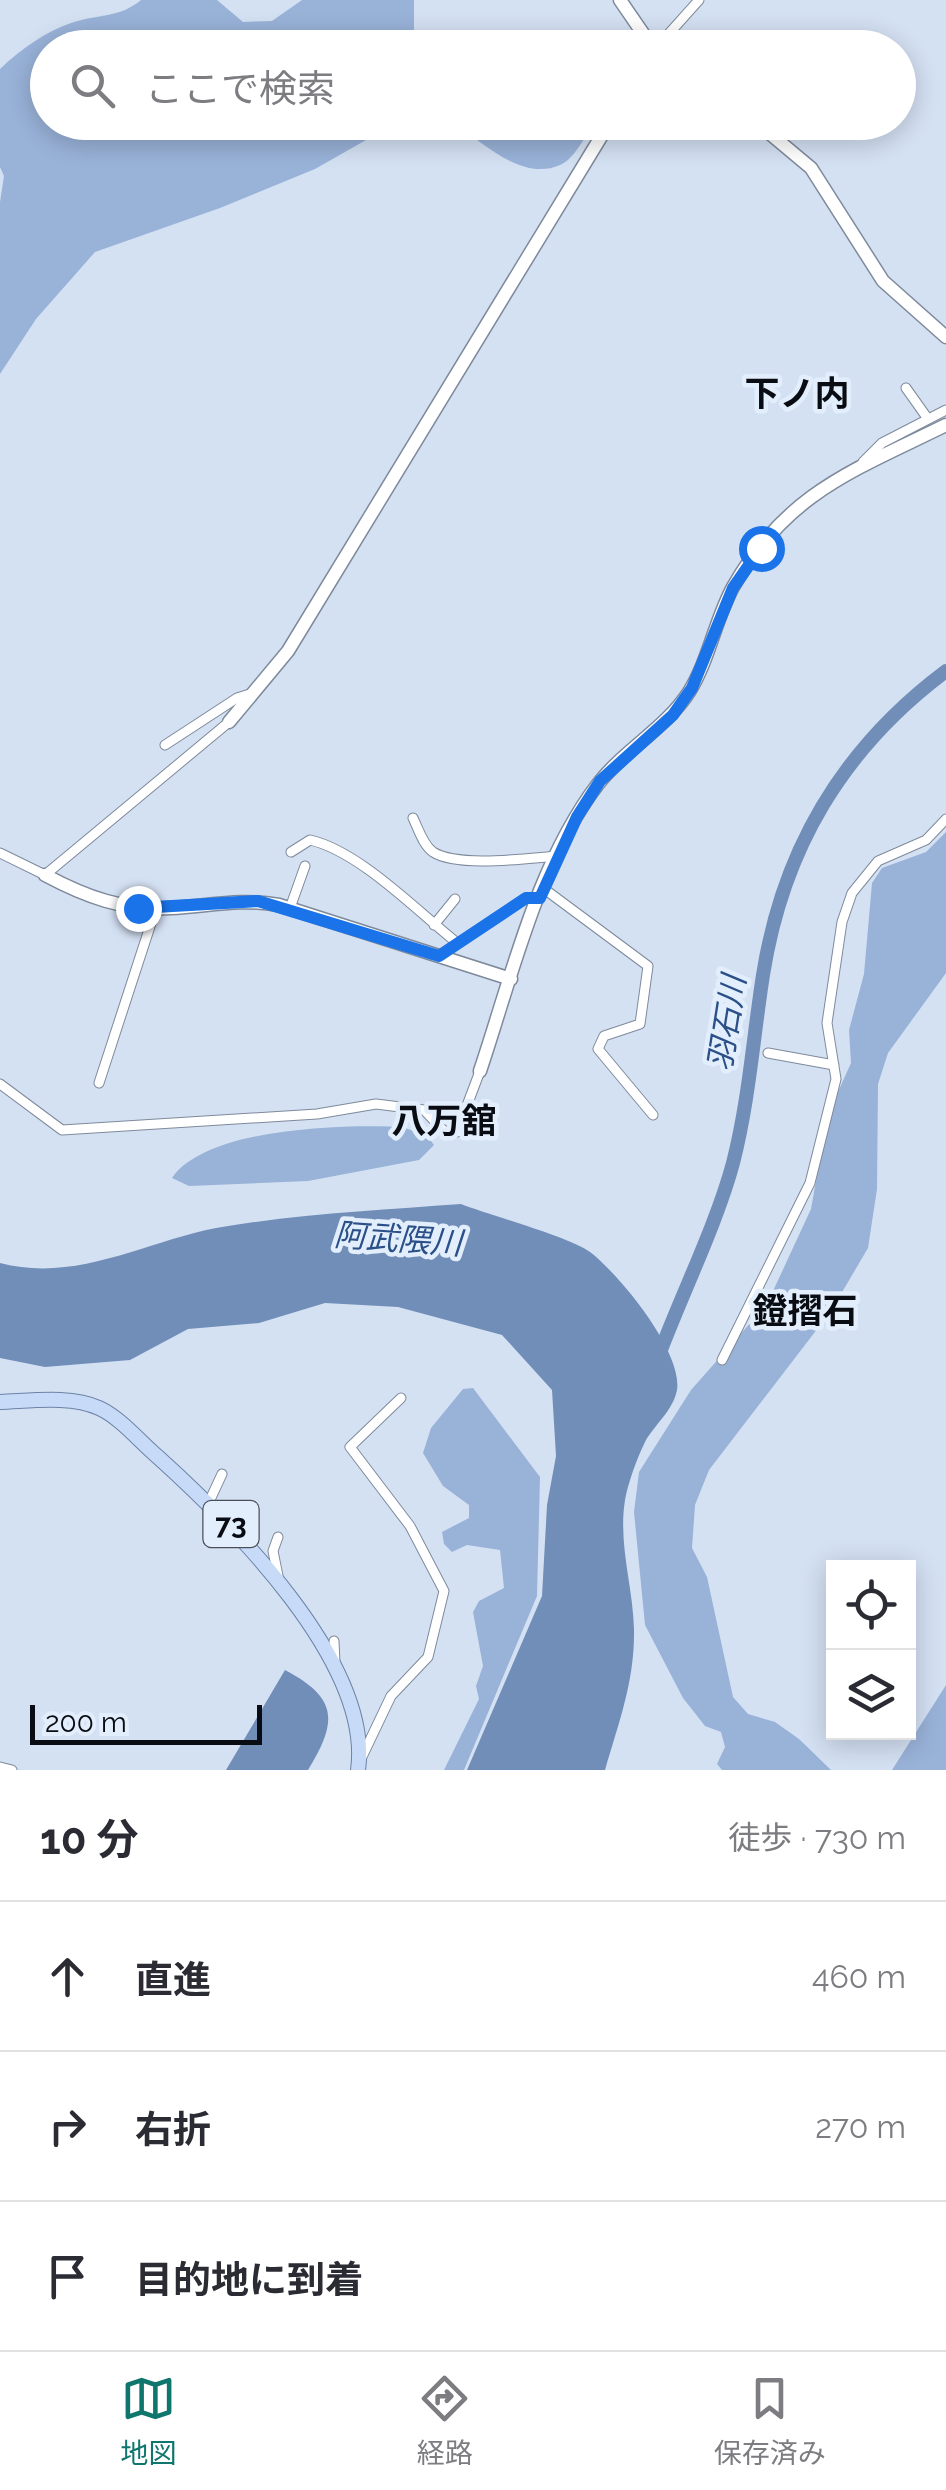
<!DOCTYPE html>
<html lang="ja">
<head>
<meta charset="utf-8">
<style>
	body { margin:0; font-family:Raleway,"Noto Sans JP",sans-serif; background:#f2f2f3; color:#2b2b33 }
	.controls { position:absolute; right:30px; bottom:30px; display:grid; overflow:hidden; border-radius:0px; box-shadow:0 5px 25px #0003 }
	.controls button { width:90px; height:90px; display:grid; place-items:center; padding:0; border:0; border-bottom:2px solid #e1e1e2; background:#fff; color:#2b2b33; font:50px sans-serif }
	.scale { position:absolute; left:30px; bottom:25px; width:232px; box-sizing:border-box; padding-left:10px; border:5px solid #090d13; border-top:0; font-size:28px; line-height:35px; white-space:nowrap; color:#090d13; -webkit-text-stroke:8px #e3eefd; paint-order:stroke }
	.stop { position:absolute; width:30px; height:30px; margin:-22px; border:8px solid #1a73e8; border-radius:50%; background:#fff }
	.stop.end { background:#1a73e8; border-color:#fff; box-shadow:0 2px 10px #0008 }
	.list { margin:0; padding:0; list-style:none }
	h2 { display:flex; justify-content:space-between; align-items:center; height:130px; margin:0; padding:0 40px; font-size:42px }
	h2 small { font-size:32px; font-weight:400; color:#7c7c81 }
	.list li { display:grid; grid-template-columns:65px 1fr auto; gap:30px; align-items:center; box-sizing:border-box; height:150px; padding:0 40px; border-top:2px solid #e1e1e2 }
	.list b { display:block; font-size:38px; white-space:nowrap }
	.list em { font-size:32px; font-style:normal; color:#7c7c81 }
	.icon { flex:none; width:55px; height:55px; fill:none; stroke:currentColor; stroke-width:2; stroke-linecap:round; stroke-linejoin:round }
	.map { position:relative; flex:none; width:946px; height:1770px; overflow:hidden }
	.search { position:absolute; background:#fff; box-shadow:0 5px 25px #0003; left:30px; right:30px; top:30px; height:110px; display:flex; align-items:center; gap:25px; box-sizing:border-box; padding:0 35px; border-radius:55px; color:#7c7c81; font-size:38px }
	.sheet { height:580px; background:#fff }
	nav { display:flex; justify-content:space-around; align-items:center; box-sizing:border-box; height:140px; border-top:2px solid #e1e1e2; background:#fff; font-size:28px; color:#7c7c81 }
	nav a { display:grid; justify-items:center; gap:5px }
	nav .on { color:#0f766e }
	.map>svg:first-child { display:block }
	.green { fill:#99b2d8 }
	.water { fill:#718eb8 }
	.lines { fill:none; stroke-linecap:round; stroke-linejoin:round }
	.river { stroke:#718eb8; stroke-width:14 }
	.street-casing { stroke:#7e8a9b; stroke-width:11 }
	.secondary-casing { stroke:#7e8a9b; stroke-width:15 }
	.primary-casing { stroke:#6c83a6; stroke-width:16 }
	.street { stroke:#fff; stroke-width:9 }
	.secondary { stroke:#fff; stroke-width:12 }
	.primary { stroke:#c7dbf9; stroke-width:14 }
	.route { stroke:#1a73e8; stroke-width:12 }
	.labels { text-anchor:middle; stroke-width:9; stroke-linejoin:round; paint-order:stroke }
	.shield { fill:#e3eefd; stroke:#4a5059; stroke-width:2.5 }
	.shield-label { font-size:28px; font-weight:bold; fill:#090d13 }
	.water-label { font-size:32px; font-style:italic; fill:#2b5088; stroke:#e3eefd }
	.quarter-label { font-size:35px; font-weight:bold; fill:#090d13; stroke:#e3eefd }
</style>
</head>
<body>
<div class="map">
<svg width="946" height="1770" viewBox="0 0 946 1770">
	<rect width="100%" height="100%" fill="#d4e1f3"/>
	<path class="green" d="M141,0h76l26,22 29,-1 30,-21h112v34l8,13 -374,1v74l348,1 -81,46 -95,39 -125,44 -59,67 -36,55v-172l4,-26 -4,-9v-98c21,-20 46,-38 74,-47 26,-8 45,-4 67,-22z
		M454,123h141c-11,13 -19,35 -35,42 -38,17 -78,-23 -106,-42z
		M946,832v141l-58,80 -10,31 -1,105 -9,59 -37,63 -122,159 -14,35 -3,43 15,29 26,120 15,17 27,8 24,17 32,31h-109l-5,-6 8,-17 -4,-15 -16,-6 -22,-28 -38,-73 -11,-113 5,-40 52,-82 76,-86 44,-95 17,-95 23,-51 -2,-33 15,-56 8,-91 10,-15 44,-16z
		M403,1127l25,10 6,8 -15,15 -111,21 -119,5 -17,-8c35,-51 175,-54 231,-51z
		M473,1388l67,89 -3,119 -73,174h-20l35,-71 -3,-13 7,-20 -10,-54 6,-11 25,-13 -4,-38 -33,-5 -15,7 -8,-8 -2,-12 27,-14v-13l-26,-19 -20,-33 8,-25 32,-39z
		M946,1685v85h-54z"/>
	<path class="water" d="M461,1204c28,11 109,33 129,48 29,22 93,100 87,138 -4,21 -23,35 -32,52 -8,16 -17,41 -20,58 -7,44 8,86 9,129 1,51 -15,93 -29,141h-138l75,-174 5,-91 9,-49 -4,-66 -50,-55 -104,-28 -73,-4 -66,20 -71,6 -58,31 -85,7 -45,-9v-95c76,20 144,-21 216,-35 81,-14 164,-18 245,-24z
		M285,1670c53,28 53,51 23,100h-82z"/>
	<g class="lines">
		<path class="river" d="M659,1355c22,-59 58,-132 74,-192 16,-63 20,-124 30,-188 20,-127 80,-227 183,-304"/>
		<g class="street-casing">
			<path id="street" d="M656,48l43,-48
				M906,388l22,31
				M863,462l19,-19 64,-33
				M165,745l72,-47 16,-5
				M413,818c5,10 10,27 20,34 25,16 96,6 125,4
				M291,852l19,-12c49,11 107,71 146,102
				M0,853l45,22 184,-153
				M543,888l105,78 -8,58 -36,12 -6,13 55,66
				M290,908l15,-42
				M434,925l21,-26
				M439,956l87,-58h13
				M768,1053l66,12
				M99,1083l57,-175
				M0,1084l62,46 255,-16 59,-10 48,6 20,21 13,1 23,-61
				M722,1360l88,-177 26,-104 -9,-56 15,-101 10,-29 26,-32 48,-21 20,-21
				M209,1502l13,-28
				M278,1537l-5,14 6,30
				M334,1641l1,22
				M360,1761l31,-65 37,-39 16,-66 -34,-65 -60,-79 51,-49
				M0,1767l12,3"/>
		</g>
		<g class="secondary-casing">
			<path id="secondary" d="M620,0l33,48
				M756,122l55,46 72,113 63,56
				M229,722l59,-71 322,-529
				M45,875c41,22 79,36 126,33 38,-2 70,-10 108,-3l232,74
				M480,1071c32,-95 57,-207 118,-287 27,-35 67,-55 91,-92 20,-32 26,-72 44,-105 54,-95 122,-117 213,-162"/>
		</g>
		<g class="primary-casing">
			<path id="primary" d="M0,1402c30,-1 71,-7 99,6 22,10 41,34 59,49 73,66 215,206 200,313"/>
		</g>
		<use href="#street" class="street"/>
		<use href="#secondary" class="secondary"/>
		<use href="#primary" class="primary"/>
	</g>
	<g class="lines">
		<path class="route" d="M138,908l120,-7 181,55 87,-58h14l37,-81 23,-36 73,-66 19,-27 41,-100 28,-40"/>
	</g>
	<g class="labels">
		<rect class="shield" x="203.5" y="1501" width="55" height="46" rx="8"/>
		<g class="shield-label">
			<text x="231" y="1534">73</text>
		</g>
		<g class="water-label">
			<text transform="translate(727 1023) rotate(-81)" y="11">羽石川</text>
			<text transform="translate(398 1239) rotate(4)" y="11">阿武隈川</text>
		</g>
		<g class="quarter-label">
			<text x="797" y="406">下ノ内</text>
			<text x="444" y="1133">八万舘</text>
			<text x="805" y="1323">鐙摺石</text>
		</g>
	</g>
</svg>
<div class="controls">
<button><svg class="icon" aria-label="locate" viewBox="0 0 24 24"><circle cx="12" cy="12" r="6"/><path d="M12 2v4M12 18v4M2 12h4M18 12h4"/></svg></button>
<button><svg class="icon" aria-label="layers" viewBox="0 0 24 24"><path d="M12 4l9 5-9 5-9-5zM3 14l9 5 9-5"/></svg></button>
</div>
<div class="scale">200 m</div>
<div class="stop" style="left:761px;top:548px"></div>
<div class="stop end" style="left:138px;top:908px"></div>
<div class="search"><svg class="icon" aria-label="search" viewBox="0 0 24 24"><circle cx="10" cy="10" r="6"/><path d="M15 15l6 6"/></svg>ここで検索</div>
</div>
<section class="sheet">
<h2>10 分<small>徒歩 · 730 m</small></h2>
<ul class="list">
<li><svg class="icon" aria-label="ahead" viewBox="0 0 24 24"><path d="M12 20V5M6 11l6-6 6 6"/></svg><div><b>直進</b></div><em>460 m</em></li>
<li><svg class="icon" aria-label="right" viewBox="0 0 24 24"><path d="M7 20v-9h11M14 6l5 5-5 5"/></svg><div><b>右折</b></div><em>270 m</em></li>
<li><svg class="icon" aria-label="arrive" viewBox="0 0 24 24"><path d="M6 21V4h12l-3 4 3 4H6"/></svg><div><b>目的地に到着</b></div></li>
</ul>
</section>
<nav>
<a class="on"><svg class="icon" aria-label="map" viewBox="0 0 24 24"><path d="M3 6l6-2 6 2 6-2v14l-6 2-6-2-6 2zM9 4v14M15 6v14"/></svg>地図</a>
<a><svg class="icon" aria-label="directions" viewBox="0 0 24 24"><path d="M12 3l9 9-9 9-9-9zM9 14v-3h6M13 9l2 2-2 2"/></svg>経路</a>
<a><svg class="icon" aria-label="saved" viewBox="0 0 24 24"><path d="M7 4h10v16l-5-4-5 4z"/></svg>保存済み</a>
</nav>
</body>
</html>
